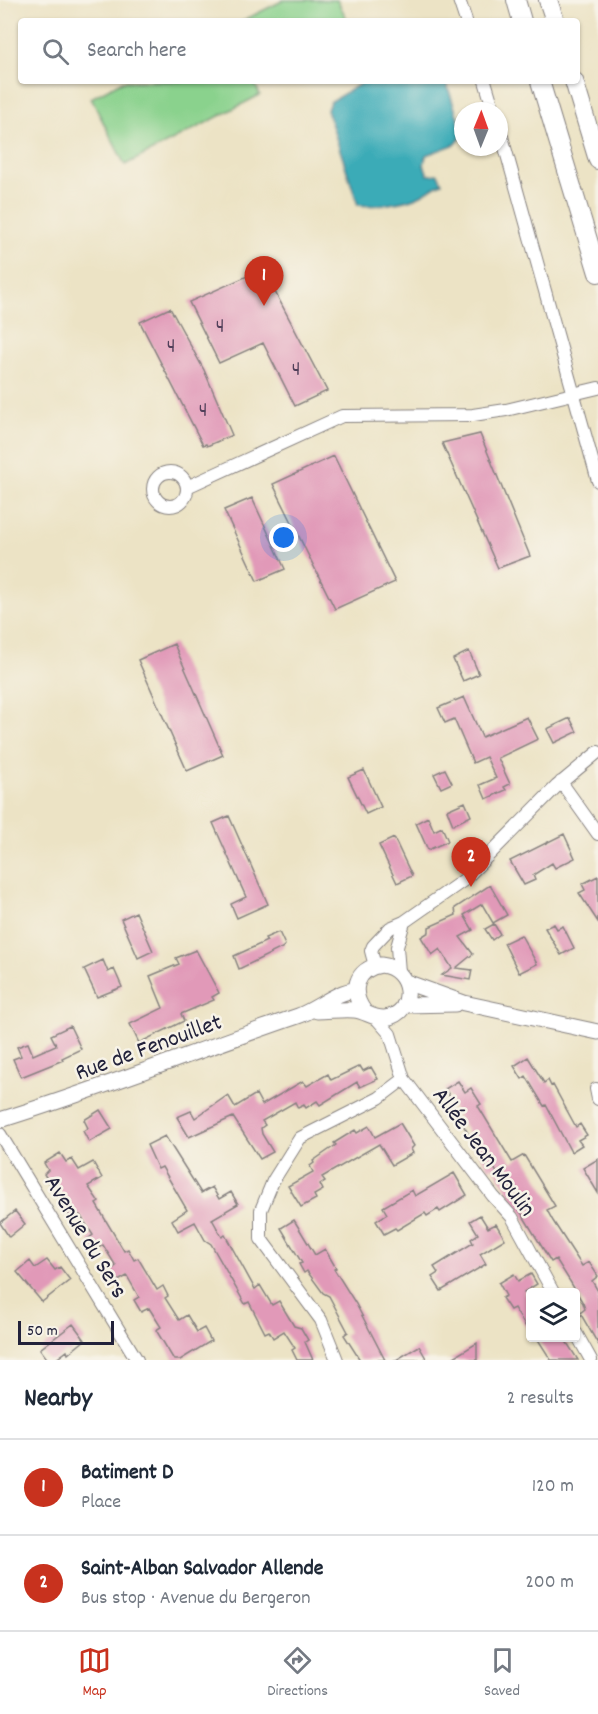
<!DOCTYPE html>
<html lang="en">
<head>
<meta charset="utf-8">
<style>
	body { margin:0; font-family:Dekko,sans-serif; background:#f2f2f3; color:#1f2937 }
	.controls { position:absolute; right:18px; bottom:18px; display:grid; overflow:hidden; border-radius:6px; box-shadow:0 2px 4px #0004 }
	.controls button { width:54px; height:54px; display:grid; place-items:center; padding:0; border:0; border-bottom:2px solid #e0e1e3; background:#fff; color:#1f2937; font:30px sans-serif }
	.compass { position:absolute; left:454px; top:102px; width:54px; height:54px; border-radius:50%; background:#fff; box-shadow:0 2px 4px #0004; rotate:1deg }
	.scale { position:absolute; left:18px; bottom:15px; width:96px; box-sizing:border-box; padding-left:6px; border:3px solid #22223b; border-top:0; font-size:16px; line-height:21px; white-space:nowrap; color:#22223b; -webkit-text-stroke:4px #f7f3e8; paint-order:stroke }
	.you { position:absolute; left:284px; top:538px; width:21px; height:21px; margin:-15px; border:4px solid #fff; border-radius:50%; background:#1a73e8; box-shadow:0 0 0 9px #1a73e833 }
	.badge { display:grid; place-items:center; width:39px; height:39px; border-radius:50%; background:#c8321e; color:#fff; font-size:20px; font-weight:700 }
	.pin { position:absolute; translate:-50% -50px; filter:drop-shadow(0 2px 3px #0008) }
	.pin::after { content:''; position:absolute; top:32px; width:21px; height:18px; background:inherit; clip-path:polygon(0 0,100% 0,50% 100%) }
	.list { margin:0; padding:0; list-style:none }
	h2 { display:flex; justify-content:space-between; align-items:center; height:78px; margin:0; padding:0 24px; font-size:26px }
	h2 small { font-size:20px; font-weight:400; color:#747a83 }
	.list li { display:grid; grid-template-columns:39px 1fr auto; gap:18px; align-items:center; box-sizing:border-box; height:96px; padding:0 24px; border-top:2px solid #e0e1e3 }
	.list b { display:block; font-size:22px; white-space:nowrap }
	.list p { margin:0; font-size:20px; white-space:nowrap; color:#747a83 }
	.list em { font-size:20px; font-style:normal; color:#747a83 }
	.icon { flex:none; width:33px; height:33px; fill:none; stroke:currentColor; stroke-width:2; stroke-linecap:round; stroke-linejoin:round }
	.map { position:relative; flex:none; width:598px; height:1360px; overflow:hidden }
	.search { position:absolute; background:#fff; box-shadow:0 2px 4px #0004; left:18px; right:18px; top:18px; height:66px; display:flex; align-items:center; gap:15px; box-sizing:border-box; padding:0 21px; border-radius:6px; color:#747a83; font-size:22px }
	.sheet { height:270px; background:#fff }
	nav { display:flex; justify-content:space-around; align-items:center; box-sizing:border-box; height:84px; border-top:2px solid #e0e1e3; background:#fff; font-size:16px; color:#747a83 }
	nav a { display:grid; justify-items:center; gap:3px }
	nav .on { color:#c8321e }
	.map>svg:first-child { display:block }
	.green { fill:#8ad28d; stroke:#567a64; stroke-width:1.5 }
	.water { fill:#3babb7; stroke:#2e6679; stroke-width:1.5 }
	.building { fill:#e199b8 }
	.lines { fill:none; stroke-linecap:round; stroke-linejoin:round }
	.minor-casing { stroke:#878280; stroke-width:14 }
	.major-casing { stroke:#878280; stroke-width:17 }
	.highway-casing { stroke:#878280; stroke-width:20 }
	.minor { stroke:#fff; stroke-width:12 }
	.major { stroke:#fff; stroke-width:15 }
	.highway { stroke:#fff; stroke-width:18 }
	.labels { text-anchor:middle; stroke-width:5; stroke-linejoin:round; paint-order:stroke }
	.number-label { font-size:21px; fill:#52405a }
	.street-label { font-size:24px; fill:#22223b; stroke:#f7f3e8 }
</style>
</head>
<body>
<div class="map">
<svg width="598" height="1360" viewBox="0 0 598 1360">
	<rect width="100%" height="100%" fill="#f7f3e8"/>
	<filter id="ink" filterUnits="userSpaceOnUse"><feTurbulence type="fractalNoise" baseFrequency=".0167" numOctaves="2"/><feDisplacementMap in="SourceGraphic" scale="12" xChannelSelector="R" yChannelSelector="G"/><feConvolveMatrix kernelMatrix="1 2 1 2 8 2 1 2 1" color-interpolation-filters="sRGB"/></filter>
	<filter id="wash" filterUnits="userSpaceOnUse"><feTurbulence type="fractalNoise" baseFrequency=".008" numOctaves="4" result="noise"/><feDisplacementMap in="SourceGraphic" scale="24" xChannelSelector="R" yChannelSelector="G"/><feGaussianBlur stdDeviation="1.35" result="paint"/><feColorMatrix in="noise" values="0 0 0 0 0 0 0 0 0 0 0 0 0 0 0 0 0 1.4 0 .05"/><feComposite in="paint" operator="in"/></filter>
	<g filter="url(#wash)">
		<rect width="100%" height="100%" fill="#ece3c5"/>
		<path class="green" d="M284,0h53l11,21h-106z
			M123,81h137l-5,3 5,11 -135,70 -34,-67z"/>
		<path class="water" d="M365,81h81l17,53 -7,10 -30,11 -2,10 4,10 10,-1 4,9c-9,3 -13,8 -21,12 -14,8 -48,12 -63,10l-31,-95 3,-8z"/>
		<g id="blocks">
			<path class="building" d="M263,269l64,122 -32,15 -32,-63 -44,20 -30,-61z
				M170,308l34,62 28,65 -25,11 -1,-2 -3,1 -63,-123z
				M480,434l50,122 -32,12 -56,-125z
				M334,456l61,126 -60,27 -62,-125z
				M252,498l33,71 -28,12 -33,-71z
				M174,644l49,111 -36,16 -49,-111z
				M469,651l10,23 -16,7 -10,-22z
				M464,697l18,40 45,-20 11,22 -40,19 12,26 -6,3 2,3 -20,9 -6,-14 16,-7 -10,-21 -13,6 -19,-44 -9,4 -7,-15z
				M570,718l7,14 -23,11 -7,-14z
				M445,769l7,14 -11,5 -7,-14z
				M364,770l17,37 -15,7 -18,-37z
				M465,802l6,14 -18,9 -6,-15z
				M229,816l39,88 -31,14 -6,-14 15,-7 -33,-74z
				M428,817l6,14 8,-4 6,14 -20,9 -12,-27z
				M564,834l11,24 -20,10 -3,-5 -19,12 2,5 -11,5 -14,-24z
				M394,838l18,38 -15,7 -18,-38z
				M598,876v46l-19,-29 6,-3 -3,-6z
				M490,885l17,30 -14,8 -11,-19 -18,11 9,15 -13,7 13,17 -17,14 16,2 -2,10 -28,-5 10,-7 -12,-19 -8,6 -11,-18 8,-5v-5l27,-12 -1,-7z
				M136,912l17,39 -15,7 -17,-39z
				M494,924l6,10 -8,6 -7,-11z
				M554,924l3,5 6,-3 11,22 -13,7 -16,-27z
				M279,932l6,13 -3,3 -43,21 -5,-13 33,-15 -2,-3z
				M521,935l16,29 -18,9 -15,-30z
				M196,950l23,43 -7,4 2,3 -33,14 3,7 -45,22 -9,-19 33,-16 -13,-32 29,-12 -3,-6z
				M103,960l5,12 6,-3 8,18 -25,10 -13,-28z
				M70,1026l11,23 -19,9 1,2 -42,17 -8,-18 8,-3 -4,-9 11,-4 5,12 23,-10 -5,-10z
				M528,1057l16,26 4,-3 3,6 2,-1 23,42 4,-3 7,11 -9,5 4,5 -11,7 -25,-47 -2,1 -18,-30 -4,3 -8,-13z
				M360,1066l3,5 8,-4 7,12 -18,8 -3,-5 -37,23 -3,-4 -11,7 -2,-3 -6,3 -3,-6 -33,19 3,4 -4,3 1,6 11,18 -13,7 -27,-42 -44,20 -12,-20 14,-6 4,7 33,-23 7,12 21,-13 6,11 41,-24 4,5 21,-12 3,6z
				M458,1081l7,11 6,-4 10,16 -3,2 34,56 12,-7 31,51 -8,4 6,11 29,45 7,-4 9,14 -6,5 6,10v53l-18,-31 5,-4 -2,-6 -12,-20 -15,-24 -5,3 -58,-96 -4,3 -40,-68 3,-1 -7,-11z
				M100,1110l12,19 -23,13 -6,-11 5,-3 -4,-8z
				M400,1123l14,23 -3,3 2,4 -21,12 -13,-21 -57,33 3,4 -5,3 3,6 -9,5 2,4 -15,8 -13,-21 25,-14 -3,-6 4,-3 -1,-2 23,-16 -2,-2 21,-13 2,3 12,-7 6,11z
				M165,1136l36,57 11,-6 7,12 12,-7 7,12 -26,15 10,18 3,-2 30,54 5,-4 12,20 7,-4 15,25 7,2 7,12 -3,2 8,18h-16l-5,-10 3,-2 -11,-17 -11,7 -4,-7 -4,2 -16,-31 -4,2 -34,-60 -6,-4 -10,-18 -17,9 -6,-11 15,-10 -25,-43 -4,2 -11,-24z
				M60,1153l6,9 6,-3 7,11 14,-8 9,16 -14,8 11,16 -3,2 28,47 4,-2 6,11 4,-2 19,32 6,-4 5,10 -3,2 14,22 8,-5 10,17 7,-4 7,13 -31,19h-6l-18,-30 5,-3 -12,-19 -8,4 -7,-12 5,-3 -12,-21 -9,5 -7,-11 5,-4 -13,-21 -8,5 -7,-11 5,-4 -13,-20 -8,5 -28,-46 4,-4 -4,-7z
				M598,1159v34l-15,-25z
				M454,1173l13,22 -27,17 -2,-3 -11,7 -2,-3 -28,17 -2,-2 -11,6 -8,-13 11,-7 -4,-7 29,-17 3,6z
				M15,1211l10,13 -16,13 -9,-14z
				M480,1215l8,13 8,-4 9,15 -25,15 6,10 -45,27 -9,-14 6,-4 -4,-6 39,-24 -2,-4 7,-5 -8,-13z
				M294,1220l21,35 10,-6 11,19 -2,1 22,35 29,56h-25l-16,-25 4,-3 -19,-36 -6,-3 -16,-22 -3,2 -5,-9 3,-1 -21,-35z
				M47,1260l8,10 5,-3 10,13 -28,22 -25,-30 13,-11 5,7z
				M514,1274l4,7 13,-7 6,10 -13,8 7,9v34l-17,-27 -4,2 -8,-12 4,-2 -7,-13z
				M73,1324l12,16 -17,14 -1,-3 -12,9h-7l-8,-11z
				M537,1338h27l14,22h-27z
				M477,1343v17h-28z
				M419,1346l8,14h-31z"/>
		</g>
	</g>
	<g filter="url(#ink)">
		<use href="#blocks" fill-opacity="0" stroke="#878280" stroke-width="1.5"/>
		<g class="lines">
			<g class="minor-casing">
				<path id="minor" d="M459,0l7,21
					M485,81l9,30
					M499,126l99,355
					M153 489a17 17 0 1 1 34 0a17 17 0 1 1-34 0Z
					M187,487l155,-71 131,-1 33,-5 92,-22
					M561,782l37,52
					M375,966l-4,-15 2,-5 17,-18 14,-6 60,-42 93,-94 41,-34
					M399,972l-2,-25 7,-25
					M376,1018l14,16 14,45 89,117 19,21 41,75
					M596,1089l2,10
					M0,1134l137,226
					M576,1333l15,27
					M337,1360l-16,-40 -60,-81v-29l12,-29 27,-43 79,-40 25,-19"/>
			</g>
			<g class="major-casing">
				<path id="major" d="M406,982l58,21 134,29
					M404,1005l51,-1
					M317,1011c12,0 25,-2 37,-1 12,1 19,9 31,8 33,-5 27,-50 -4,-53 -26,4 -31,27 -17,46
					M0,1120c101,-31 198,-70 298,-104 18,-6 39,-25 57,-26"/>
			</g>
			<g class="highway-casing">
				<path id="highway" d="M516,0l6,21
					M548,0l7,21
					M540,81l58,192
					M574,81l24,79"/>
			</g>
			<use href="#minor" class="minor"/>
			<use href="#major" class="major"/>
			<use href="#highway" class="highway"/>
		</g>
	</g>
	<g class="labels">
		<g class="number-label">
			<text x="220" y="332">4</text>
			<text x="171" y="352">4</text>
			<text x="296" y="375">4</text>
			<text x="203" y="416">4</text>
		</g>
		<g class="street-label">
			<text transform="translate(148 1046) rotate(-20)" y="8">Rue de Fenouillet</text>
			<text transform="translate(485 1151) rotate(53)" y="8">Allée Jean Moulin</text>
			<text transform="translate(87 1236) rotate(59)" y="8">Avenue du Sers</text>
		</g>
	</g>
</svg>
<div class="controls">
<button><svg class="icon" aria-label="layers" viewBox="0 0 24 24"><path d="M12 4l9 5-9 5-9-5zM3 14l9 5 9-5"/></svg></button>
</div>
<svg class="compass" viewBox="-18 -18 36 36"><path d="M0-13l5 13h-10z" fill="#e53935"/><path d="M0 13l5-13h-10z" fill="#747a83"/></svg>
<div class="scale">50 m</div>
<div class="you"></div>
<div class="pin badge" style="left:264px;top:306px">1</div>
<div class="pin badge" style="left:471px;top:887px">2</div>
<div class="search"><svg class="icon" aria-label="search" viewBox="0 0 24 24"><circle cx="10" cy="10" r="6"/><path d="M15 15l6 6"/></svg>Search here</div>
</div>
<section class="sheet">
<h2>Nearby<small>2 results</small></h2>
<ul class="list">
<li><span class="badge">1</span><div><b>Batiment D</b><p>Place</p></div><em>120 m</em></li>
<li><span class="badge">2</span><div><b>Saint-Alban Salvador Allende</b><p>Bus stop · Avenue du Bergeron</p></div><em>200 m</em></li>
</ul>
</section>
<nav>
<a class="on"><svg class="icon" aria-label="map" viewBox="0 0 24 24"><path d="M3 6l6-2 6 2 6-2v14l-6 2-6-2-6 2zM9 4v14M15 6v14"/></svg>Map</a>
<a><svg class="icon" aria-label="directions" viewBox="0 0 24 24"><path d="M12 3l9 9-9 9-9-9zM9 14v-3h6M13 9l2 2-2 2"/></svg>Directions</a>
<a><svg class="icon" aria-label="saved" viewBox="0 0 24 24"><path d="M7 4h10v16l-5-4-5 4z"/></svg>Saved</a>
</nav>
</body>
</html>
